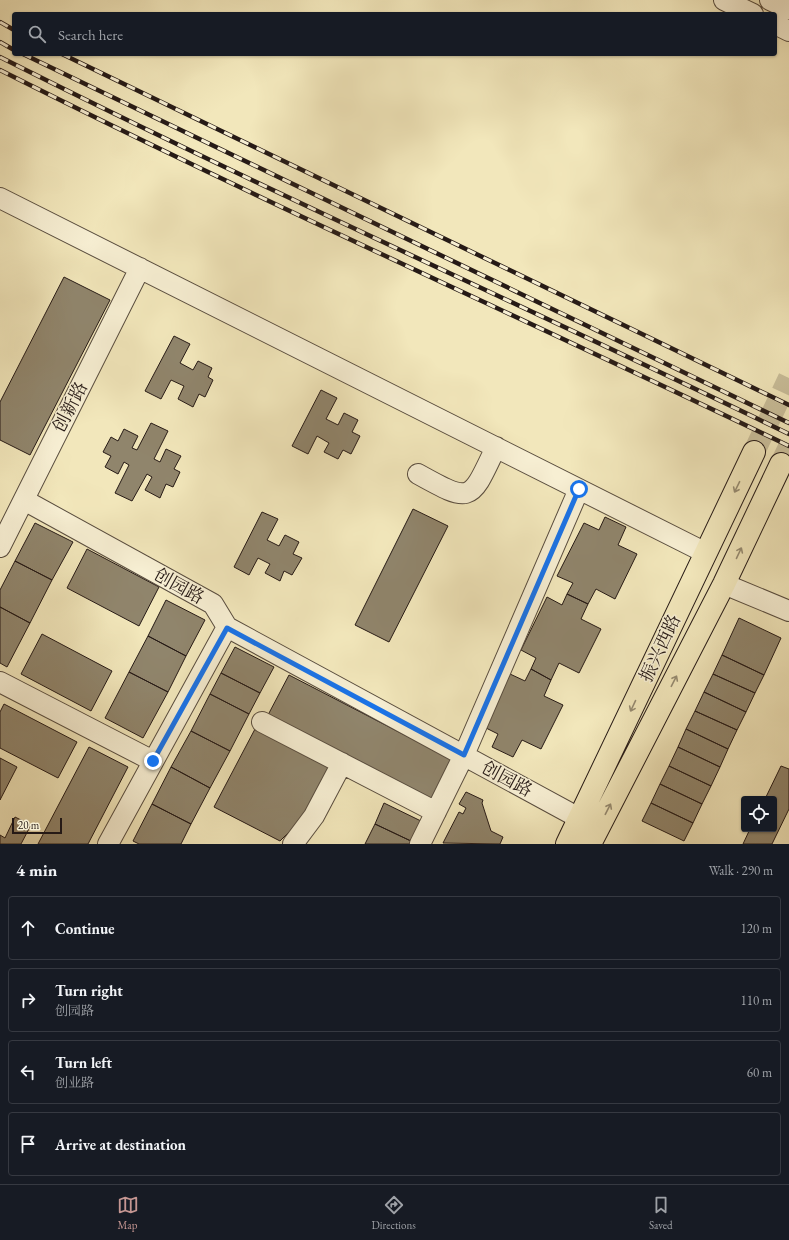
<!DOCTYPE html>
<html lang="en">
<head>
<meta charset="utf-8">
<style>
	body { margin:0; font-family:"EB Garamond","Noto Serif SC",serif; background:#242831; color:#f1f3f6 }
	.controls { position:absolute; right:12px; bottom:12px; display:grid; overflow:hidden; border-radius:4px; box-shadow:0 1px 3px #0004 }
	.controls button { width:36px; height:36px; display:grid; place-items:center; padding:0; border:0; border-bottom:1px solid #363941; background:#171b24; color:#f1f3f6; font:20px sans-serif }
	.scale { position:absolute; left:12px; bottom:10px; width:50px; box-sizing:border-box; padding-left:4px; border:2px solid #261a16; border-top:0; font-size:11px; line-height:14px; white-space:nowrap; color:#261a16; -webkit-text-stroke:3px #f7efd3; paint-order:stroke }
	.stop { position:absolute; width:12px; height:12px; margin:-9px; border:3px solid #1a73e8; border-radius:50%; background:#fff }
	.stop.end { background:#1a73e8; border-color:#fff; box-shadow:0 1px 4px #0008 }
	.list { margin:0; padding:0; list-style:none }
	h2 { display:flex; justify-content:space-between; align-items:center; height:52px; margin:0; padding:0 16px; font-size:17px }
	h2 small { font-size:13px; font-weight:400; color:#9ea1a6 }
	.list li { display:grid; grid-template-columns:26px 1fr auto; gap:12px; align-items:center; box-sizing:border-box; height:64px; margin:0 8px 8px; padding:0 8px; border:1px solid #363941; border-radius:4px }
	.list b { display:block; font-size:15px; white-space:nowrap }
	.list p { margin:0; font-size:13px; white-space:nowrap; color:#9ea1a6 }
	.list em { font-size:13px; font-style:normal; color:#9ea1a6 }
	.icon { flex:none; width:22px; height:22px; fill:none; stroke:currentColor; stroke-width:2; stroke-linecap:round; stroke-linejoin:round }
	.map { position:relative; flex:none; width:789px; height:844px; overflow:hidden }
	.search { position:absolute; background:#171b24; box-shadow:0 1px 3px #0004; left:12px; right:12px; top:12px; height:44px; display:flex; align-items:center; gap:10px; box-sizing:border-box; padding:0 14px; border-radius:4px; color:#9ea1a6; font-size:15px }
	.sheet { height:340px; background:#171b24 }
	nav { display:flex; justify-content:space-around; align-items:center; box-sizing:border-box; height:56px; border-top:1px solid #363941; background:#171b24; font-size:11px; color:#9ea1a6 }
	nav a { display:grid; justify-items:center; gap:2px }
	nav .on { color:#c59692 }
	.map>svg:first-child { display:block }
	.building { fill:#90856c; stroke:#261a16 }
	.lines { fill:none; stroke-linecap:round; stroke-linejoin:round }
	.major-tunnel { stroke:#c9be9a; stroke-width:22; stroke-dasharray:22 11; stroke-linecap:butt }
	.minor-casing { stroke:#594d3f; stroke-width:22 }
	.major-casing { stroke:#261a16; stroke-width:24 }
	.minor { stroke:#f7efd3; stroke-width:20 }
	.major { stroke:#f2e7bb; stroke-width:22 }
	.rail-casing { stroke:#261a16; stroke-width:4.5 }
	.rail { stroke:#f7efd3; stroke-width:3; stroke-dasharray:9; stroke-linecap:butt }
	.oneway { stroke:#968b71 }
	.route { stroke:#1a73e8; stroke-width:5 }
	.labels { text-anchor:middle; stroke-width:3; stroke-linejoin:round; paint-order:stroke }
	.street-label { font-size:18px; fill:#261a16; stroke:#f7efd3 }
</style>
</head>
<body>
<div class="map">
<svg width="789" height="844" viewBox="0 0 789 844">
	<rect width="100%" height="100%" fill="#f2e7bb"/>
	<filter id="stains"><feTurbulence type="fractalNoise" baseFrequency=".005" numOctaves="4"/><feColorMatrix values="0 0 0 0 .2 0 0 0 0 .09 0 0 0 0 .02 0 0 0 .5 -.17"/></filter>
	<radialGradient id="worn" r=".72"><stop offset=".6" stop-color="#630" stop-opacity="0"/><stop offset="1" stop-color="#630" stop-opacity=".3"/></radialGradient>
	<path class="building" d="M64,277l46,23 -80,155 -30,-15v-38z
		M174,336l16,8 -10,19 13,7 5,-9 14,7 -4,9 5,3 -8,17 -6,-3 -6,13 -15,-8 6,-13 -13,-6 -10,19 -16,-8z
		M321,390l16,8 -11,21 12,6 6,-12 14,7 -6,12 8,4 -9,18 -8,-4 -5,9 -14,-7 5,-9 -12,-7 -9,18 -16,-8z
		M151,423l17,8 -14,28 6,3 6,-13 15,7 -7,13 6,3 -7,15 -7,-3 -6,14 -15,-8 7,-13 -5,-3 -15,27 -17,-8 14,-28 -5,-3 -6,12 -13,-7 6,-11 -8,-4 8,-15 7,4 6,-12 14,7 -6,12 5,2z
		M413,509l35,17 -59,116 -34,-17z
		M262,512l16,7 -11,21 12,6 6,-11 14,7 -6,12 9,4 -10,17 -8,-4 -4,10 -15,-8 5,-9 -12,-6 -9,17 -15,-8z
		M605,517l21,10 -8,18 19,9 -22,45 -19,-10 -8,15 -21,-10 6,-11 -16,-7 27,-53 15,7z
		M35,523l38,19 -21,38 -37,-19z
		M87,549l72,38 -20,39 -72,-38z
		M15,561l37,19 -22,43 -30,-16v-17z
		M567,594l21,10 -7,15 20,10 -22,44 -20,-10 -8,17 -20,-11 5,-11 -15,-8 26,-53 15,8z
		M166,600l39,20 -19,36 -38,-20z
		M0,607l30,16 -23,44 -7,-4z
		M739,618l42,20 -17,37 -42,-20z
		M42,634l70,37 -21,40 -70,-37z
		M148,636l38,20 -18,36 -39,-20z
		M235,647l39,20 -14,26 -39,-20z
		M722,655l42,20 -9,18 -42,-19z
		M531,669l20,11 -7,16 19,9 -22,44 -19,-9 -9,17 -21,-10 6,-13 -14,-7 26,-53 15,7z
		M129,672l39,20 -25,46 -38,-20z
		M221,673l39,20 -11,21 -39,-20z
		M713,674l42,19 -9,19 -42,-20z
		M289,675l164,85 -21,40 -164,-85z
		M704,692l42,20 -9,18 -42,-19z
		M210,694l39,20 -19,37 -39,-20z
		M4,704l73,38 -19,36 -58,-30v-36z
		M695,711l42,19 -9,19 -42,-20z
		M255,729l76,39 -24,46 -27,27 -66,-34z
		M686,729l42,20 -8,18 -42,-20z
		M191,731l39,20 -20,37 -39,-21z
		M89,747l39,20 -40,77h-50z
		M678,747l42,20 -9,19 -42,-20z
		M0,758l17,9 -17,33z
		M669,766l42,20 -9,18 -42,-20z
		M781,766l8,3v40l-17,35h-29l7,-15h24v-30h-9z
		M171,767l39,21 -19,36 -39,-20z
		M660,784l42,20 -9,19 -42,-20z
		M466,792l17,8 -1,3 9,28 12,6 -3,7 -57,-1 16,-31 4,2 3,-6 -7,-4z
		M384,803l39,19 -10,20 -38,-18z
		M651,803l42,20 -9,18 -42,-20z
		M152,804l39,20 -10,20h-42l-6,-3z
		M15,817l16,8 -10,19h-21v-9l5,3z
		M375,824l38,18 -1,2h-47z"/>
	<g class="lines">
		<path class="major-tunnel" d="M754,452l35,-74
			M781,464l8,-17"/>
		<g class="minor-casing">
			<path id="minor" d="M724,0l29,14
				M770,0l19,9
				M775,24l14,7
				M0,198l706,355
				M418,474c54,30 52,28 78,-27
				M24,500l189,104 14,23 352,191
				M0,547l140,-279
				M724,584l65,27
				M0,682l153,79
				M262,722l174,90
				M108,844l119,-217
				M293,844l21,-28 28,-53
				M420,844l44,-89 115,-266"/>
		</g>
		<g class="major-casing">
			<path id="major" d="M567,844l187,-392
				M590,844l134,-260 57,-120"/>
		</g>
		<use href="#minor" class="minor"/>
		<use href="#major" class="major"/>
		<g class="rail-casing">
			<path id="rail" d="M0,22l14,8
				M0,42l14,8
				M23,54l766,369
				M62,54l727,351
				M0,57c260,131 527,250 789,377
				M0,70c260,131 527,250 789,376"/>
		</g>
		<use href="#rail" class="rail"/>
	</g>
	<defs><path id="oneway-shaft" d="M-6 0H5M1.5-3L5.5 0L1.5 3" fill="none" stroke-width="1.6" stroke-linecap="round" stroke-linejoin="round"/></defs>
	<g class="oneway">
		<use href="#oneway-shaft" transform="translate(737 487) rotate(116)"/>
		<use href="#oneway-shaft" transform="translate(739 553) rotate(-65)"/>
		<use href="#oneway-shaft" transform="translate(674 681) rotate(-63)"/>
		<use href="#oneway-shaft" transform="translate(633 706) rotate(115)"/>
		<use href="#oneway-shaft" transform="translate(608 809) rotate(-63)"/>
	</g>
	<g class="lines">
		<path class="route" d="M153,761l74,-133 237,127 115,-266"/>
	</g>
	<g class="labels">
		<g class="street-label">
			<text transform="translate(70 407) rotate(-63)" y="6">创新路</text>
			<text transform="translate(179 586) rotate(29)" y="6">创园路</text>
			<text transform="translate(660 648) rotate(-65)" y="6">振兴西路</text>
			<text transform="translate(507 779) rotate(28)" y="6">创园路</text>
		</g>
	</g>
	<rect width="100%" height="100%" filter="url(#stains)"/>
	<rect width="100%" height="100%" fill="url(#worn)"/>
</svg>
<div class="controls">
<button><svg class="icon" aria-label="locate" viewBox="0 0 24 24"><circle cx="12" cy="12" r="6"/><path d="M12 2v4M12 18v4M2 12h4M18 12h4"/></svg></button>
</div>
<div class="scale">20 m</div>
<div class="stop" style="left:579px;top:489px"></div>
<div class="stop end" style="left:153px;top:761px"></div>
<div class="search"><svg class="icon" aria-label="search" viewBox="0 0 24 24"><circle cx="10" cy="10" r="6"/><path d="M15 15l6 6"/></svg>Search here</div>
</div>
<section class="sheet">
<h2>4 min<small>Walk · 290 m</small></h2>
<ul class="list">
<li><svg class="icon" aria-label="ahead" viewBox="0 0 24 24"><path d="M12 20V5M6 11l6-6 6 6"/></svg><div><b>Continue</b></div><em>120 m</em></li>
<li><svg class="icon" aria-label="right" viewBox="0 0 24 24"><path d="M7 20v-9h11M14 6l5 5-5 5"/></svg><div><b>Turn right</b><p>创园路</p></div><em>110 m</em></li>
<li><svg class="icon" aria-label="left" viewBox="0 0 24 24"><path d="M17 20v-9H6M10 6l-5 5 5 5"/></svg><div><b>Turn left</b><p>创业路</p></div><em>60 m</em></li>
<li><svg class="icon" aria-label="arrive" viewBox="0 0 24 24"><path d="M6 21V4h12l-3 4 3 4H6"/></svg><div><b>Arrive at destination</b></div></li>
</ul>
</section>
<nav>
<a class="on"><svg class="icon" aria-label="map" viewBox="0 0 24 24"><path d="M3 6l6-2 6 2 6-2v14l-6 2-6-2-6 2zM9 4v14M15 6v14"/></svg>Map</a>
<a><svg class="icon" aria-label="directions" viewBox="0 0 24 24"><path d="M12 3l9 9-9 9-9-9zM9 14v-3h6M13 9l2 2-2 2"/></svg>Directions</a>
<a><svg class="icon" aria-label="saved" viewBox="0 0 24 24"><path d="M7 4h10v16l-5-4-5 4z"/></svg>Saved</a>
</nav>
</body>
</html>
